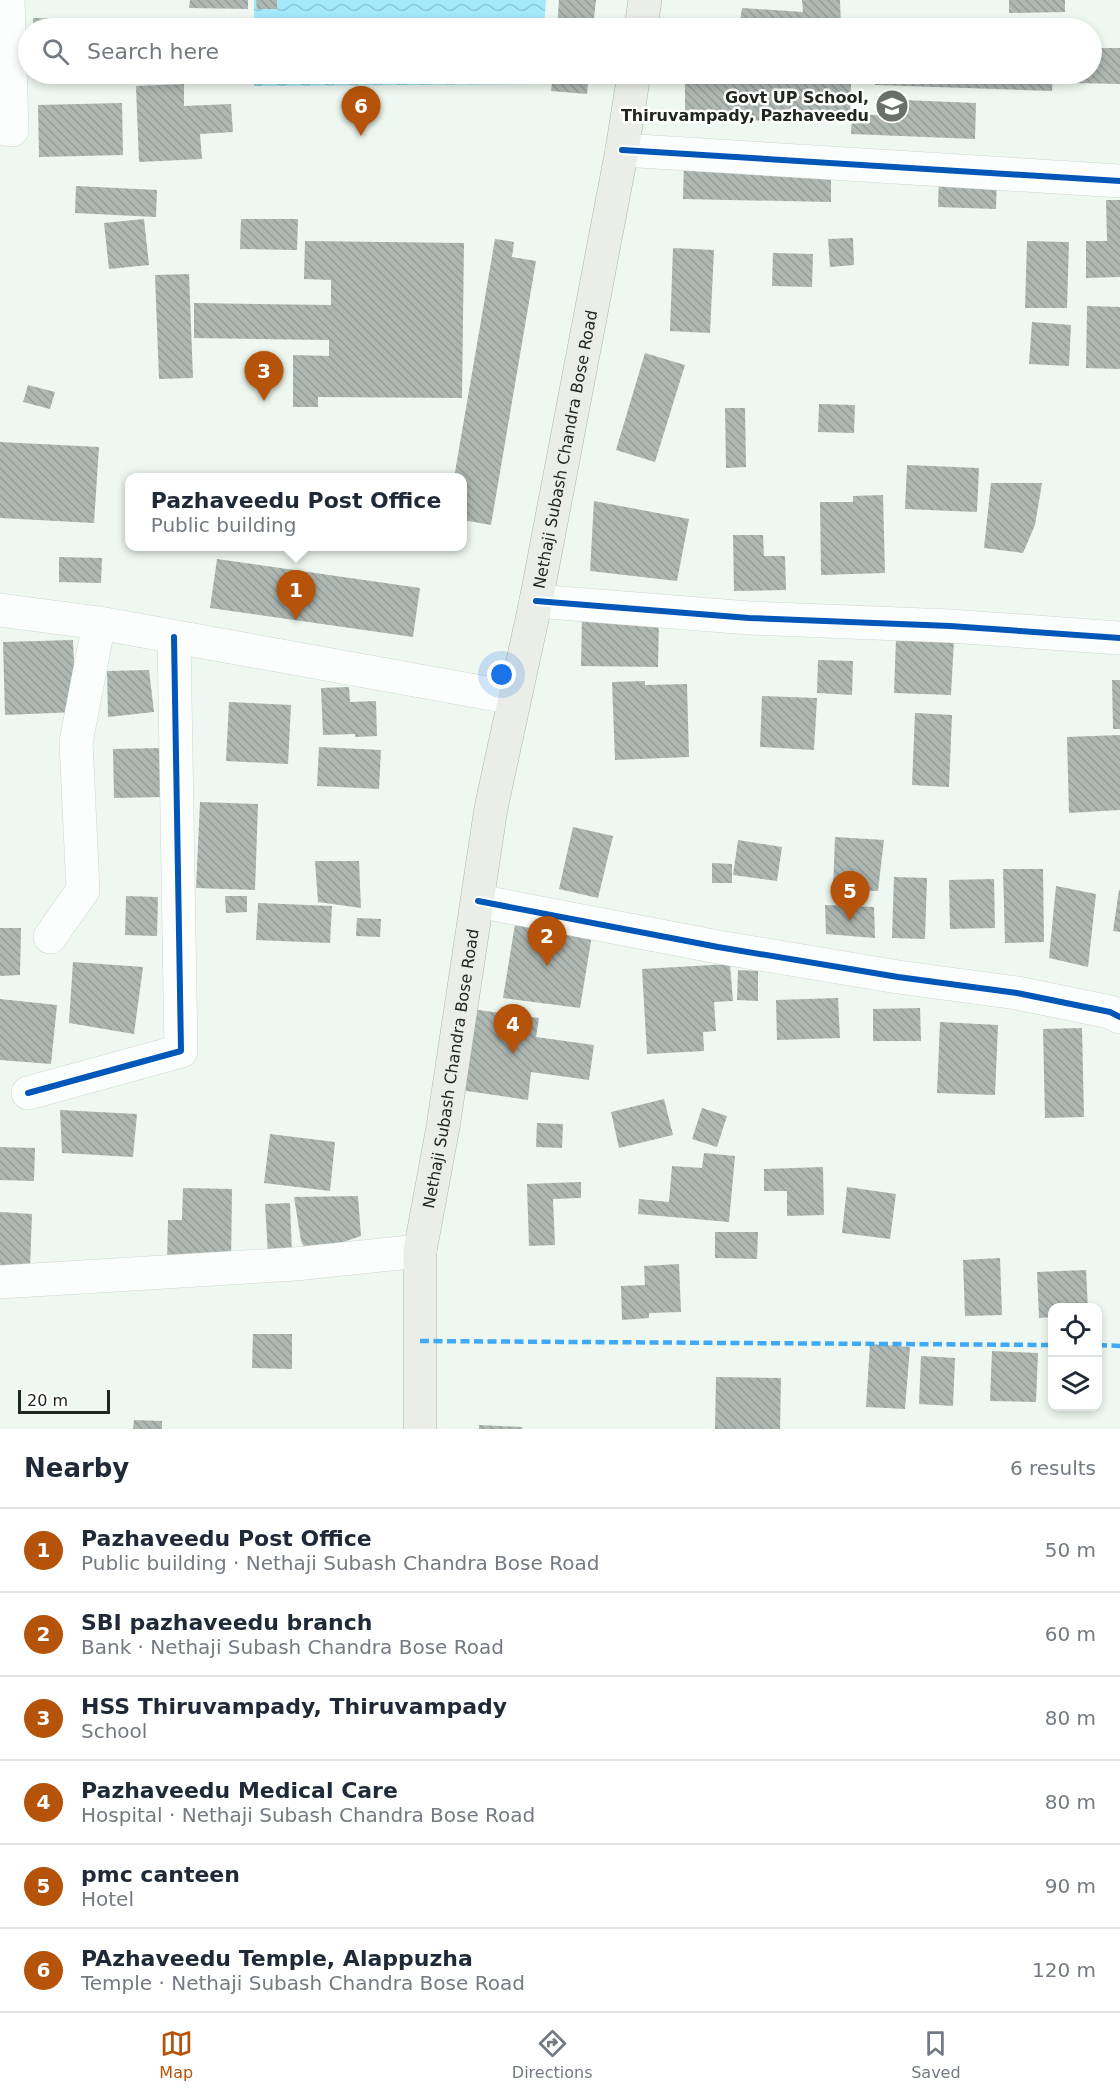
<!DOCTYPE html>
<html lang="en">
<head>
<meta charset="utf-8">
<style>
	body { margin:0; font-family:"DejaVu Sans",sans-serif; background:#f2f2f3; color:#1f2937 }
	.controls { position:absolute; right:18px; bottom:18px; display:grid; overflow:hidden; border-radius:12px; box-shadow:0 3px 9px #0003 }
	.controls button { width:54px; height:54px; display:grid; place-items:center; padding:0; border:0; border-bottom:2px solid #e0e1e3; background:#fff; color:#1f2937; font:30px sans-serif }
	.scale { position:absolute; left:18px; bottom:15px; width:92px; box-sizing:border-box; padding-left:6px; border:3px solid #202721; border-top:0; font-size:16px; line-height:21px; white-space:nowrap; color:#202721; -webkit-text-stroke:4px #fff; paint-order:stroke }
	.you { position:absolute; left:502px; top:675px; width:21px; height:21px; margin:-15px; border:4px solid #fff; border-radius:50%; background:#1a73e8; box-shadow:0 0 0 9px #1a73e833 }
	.badge { display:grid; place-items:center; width:39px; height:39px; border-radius:50%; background:#b45309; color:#fff; font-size:20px; font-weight:700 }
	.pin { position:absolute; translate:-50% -50px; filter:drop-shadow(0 2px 3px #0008) }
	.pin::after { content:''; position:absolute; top:32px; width:21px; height:18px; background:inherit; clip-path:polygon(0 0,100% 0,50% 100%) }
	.popup { position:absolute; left:125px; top:473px; width:342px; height:78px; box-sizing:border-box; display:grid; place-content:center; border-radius:12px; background:#fff; filter:drop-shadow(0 2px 4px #0005); font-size:20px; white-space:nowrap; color:#747a83 }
	.popup b { font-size:22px; color:#1f2937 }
	.popup::after { content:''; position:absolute; left:50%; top:100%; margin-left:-12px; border:12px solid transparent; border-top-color:#fff }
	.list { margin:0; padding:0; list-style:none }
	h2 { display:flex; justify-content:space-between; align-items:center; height:78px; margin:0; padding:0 24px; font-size:26px }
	h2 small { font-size:20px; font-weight:400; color:#747a83 }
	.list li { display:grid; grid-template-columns:39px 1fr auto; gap:18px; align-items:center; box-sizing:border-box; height:84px; padding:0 24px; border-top:2px solid #e0e1e3 }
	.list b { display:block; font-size:22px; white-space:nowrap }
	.list p { margin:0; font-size:20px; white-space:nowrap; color:#747a83 }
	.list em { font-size:20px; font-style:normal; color:#747a83 }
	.icon { flex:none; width:33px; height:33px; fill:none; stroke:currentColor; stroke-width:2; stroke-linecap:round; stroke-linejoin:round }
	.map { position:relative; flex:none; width:1120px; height:1429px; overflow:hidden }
	.search { position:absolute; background:#fff; box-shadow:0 3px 9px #0003; left:18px; right:18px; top:18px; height:66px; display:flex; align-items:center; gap:15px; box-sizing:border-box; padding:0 21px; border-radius:33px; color:#747a83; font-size:22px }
	.sheet { height:582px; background:#fff }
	nav { display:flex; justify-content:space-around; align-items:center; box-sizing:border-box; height:84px; border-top:2px solid #e0e1e3; background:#fff; font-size:16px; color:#747a83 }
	nav a { display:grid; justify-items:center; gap:3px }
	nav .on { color:#b45309 }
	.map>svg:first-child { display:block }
	.water { fill:url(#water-waves) }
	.building { fill:url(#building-back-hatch) }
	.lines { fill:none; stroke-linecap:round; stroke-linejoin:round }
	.minor-casing { stroke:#ced5cf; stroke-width:34 }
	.major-casing { stroke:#afb6a9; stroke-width:34 }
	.minor { stroke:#fcfefd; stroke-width:33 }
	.major { stroke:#ebeee8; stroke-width:33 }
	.quiet { stroke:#3fa9f5; stroke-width:4.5; stroke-dasharray:9 4.5; stroke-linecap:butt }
	.cycleway-casing { stroke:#fff; stroke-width:10 }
	.cycleway { stroke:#0057b8; stroke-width:6 }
	.labels { text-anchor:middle; stroke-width:5; stroke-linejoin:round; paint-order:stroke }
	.poi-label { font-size:16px; font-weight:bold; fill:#202721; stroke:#fff; text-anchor:end }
	.street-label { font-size:16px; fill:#202721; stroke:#fff }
</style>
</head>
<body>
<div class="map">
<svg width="1120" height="1429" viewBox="0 0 1120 1429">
	<defs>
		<pattern id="water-waves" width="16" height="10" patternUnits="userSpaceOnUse" patternTransform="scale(1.5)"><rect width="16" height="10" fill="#a3e9fa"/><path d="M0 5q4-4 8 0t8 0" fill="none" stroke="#8cc8d6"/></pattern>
		<pattern id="building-back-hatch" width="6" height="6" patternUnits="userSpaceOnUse" patternTransform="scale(1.5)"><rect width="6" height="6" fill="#aeb7b2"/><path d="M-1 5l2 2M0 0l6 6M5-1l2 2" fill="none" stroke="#959d99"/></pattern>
	</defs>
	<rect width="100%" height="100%" fill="#eef8f0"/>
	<path class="water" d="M254,0h292l-2,28h-290z
		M254,74h287l-1,10 -286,2z"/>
	<path class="building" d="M190,0h58v9l-59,-1z
		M256,0h21v9h-20z
		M559,0h37l-3,28h-36z
		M802,0h38l1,28h-102l3,-20 61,4z
		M1009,0h56v12l-56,1z
		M33,18l103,3v7h-103z
		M1092,48h28v36l-45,-1v-9h17z
		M553,74h36l-2,20 -36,-3z
		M876,74h177l-1,17 -177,-6z
		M685,82l166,1 -1,38 -165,-1z
		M184,84v22l47,-2 2,28 -33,2 2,25 -63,3 -3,-76z
		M878,99l98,4 -1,36 -124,-5 1,-20 25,1z
		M122,103l1,52 -84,2 -1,-52z
		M684,160l147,3v39l-148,-3z
		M939,175l58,2 -1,32 -58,-2z
		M76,186l81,4 -1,27 -81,-4z
		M1106,200h14v77l-34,1v-37h21z
		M144,219l5,46 -40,4 -5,-46z
		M241,219h57l-1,31 -57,-1z
		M853,238l1,27 -24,2 -2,-28z
		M495,239l19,3 -2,15 24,4 -45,264 -28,-5v-42h-9z
		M305,241l159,2 -2,155 -144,-1v10h-25v-52l36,1v-16l-135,-2v-35l137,2v-25l-27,-1z
		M1027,241l42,1 -2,66h-42z
		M673,248l41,2 -4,83 -40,-2z
		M773,253l40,1 -1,33 -40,-1z
		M189,274l4,104 -34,1 -4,-104z
		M1087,306l33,1v62l-34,-1z
		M1032,322l39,3 -2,41 -40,-2z
		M645,353l40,12 -30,97 -39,-12z
		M28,385l27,7 -5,17 -27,-7z
		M819,404l36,1 -1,28 -36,-1z
		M725,408h20l1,59 -20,1z
		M0,442l99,5 -5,76 -94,-5z
		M907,465l72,3 -2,44 -72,-3z
		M991,483h51l-7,42 -12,28 -39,-5z
		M883,495l2,78 -64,2 -1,-73h33v-6z
		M594,501l95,18 -12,62 -87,-10z
		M733,535h30l1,21h21l1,34 -52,1z
		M59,557l43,1 -1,25 -42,-1z
		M217,559l203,29 -7,49 -203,-29z
		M582,618l77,2 -1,47 -77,-1z
		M896,638l58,2 -3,55 -57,-2z
		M73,640l3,72 -71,3 -2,-73z
		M818,660l35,1 -1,34 -35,-2z
		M149,670l5,42 -46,5 -1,-46z
		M1112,680h8v49h-7z
		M645,681v4l42,-1 2,73 -74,3 -3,-78z
		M349,687l1,15 26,-1 1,35 -22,1v-3l-32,1 -2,-47z
		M762,696l55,2 -3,52 -54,-3z
		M229,702l62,3 -3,59 -62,-3z
		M915,713l37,2 -3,72 -37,-2z
		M1120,735v75l-51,3 -2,-76z
		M319,747l62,3 -2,39 -62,-3z
		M161,748l2,49 -49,1 -1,-49z
		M200,802l58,2 -3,86 -59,-2z
		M573,827l40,9 -15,62 -39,-9z
		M835,837l49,3 -6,51 -45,-2z
		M738,840l44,7 -5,34 -44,-6z
		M315,861h44l2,47 -43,-6z
		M712,863l20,1v19h-20z
		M1003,869h40l1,73 -39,1z
		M894,877l33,1 -2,61 -33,-1z
		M994,879l1,49 -45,1 -1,-49z
		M1056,886l40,8 -8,73 -39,-9z
		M1119,890h1v42l-7,-1z
		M126,896l32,1 -1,39 -32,-1z
		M225,896h22v16l-21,1z
		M258,903l74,3 -2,37 -74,-3z
		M825,905l49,2 1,31 -49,-4z
		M357,918l24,1 -1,18 -24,-1z
		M515,924l77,11 -12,73 -77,-10z
		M0,928h21l-1,47 -20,1z
		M73,962l70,5 -9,67 -65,-11z
		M730,964l3,37 -19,1 2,29 -13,1 1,19 -57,3 -5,-85z
		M738,970l20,1v30l-21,-1z
		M838,998l2,40 -63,2 -1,-40z
		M0,999l57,6 -6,59 -51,-4z
		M920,1008l1,33h-48v-32z
		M471,1009l68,9 -3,19 58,8 -5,35 -58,-8 -3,28 -68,-10z
		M940,1022l58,3 -3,70 -58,-2z
		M1082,1028l2,89 -39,1 -2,-89z
		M664,1099l9,36 -54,13 -8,-36z
		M702,1108l25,8 -10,31 -25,-8z
		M60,1110l77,4 -4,43 -71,-4z
		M537,1123l26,1 -1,24 -26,-1z
		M270,1134l65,8 -5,49 -66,-8z
		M0,1147l35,1 -1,33 -34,-1z
		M704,1153l31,3 -6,66 -91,-8 1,-15 30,3 3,-36 30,2z
		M823,1167l1,48 -37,1v-25h-23v-22z
		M581,1182v16l-28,1 2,46 -26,1 -2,-62z
		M847,1187l49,7 -6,45 -48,-6z
		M183,1188l49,1 -1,74 -64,-1 1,-42h14z
		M358,1196l3,40 -53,18 -7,-13 -7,-44z
		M290,1203l2,51 -24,1 -3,-51z
		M0,1212l32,2 -2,55 -30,-2z
		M715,1232h43l-1,27 -42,-1z
		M1000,1258l2,57 -37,1 -2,-56z
		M679,1264l2,48 -32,1v5l-27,2 -1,-34 24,-1 -1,-19z
		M1086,1270l2,38h-36v9l-13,1 -2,-46z
		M253,1334h39v35l-40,-1z
		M870,1344l40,3 -5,62 -39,-2z
		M992,1351l46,2 -2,49 -46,-1z
		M921,1356l34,2 -2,48 -34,-2z
		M716,1377l65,1 -1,51h-65z
		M134,1420l28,1v8h-29z
		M479,1425l43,2v2h-43z"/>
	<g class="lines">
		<g class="minor-casing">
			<path id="minor" d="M0,128l12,2 -4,-130
				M622,150l498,31
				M536,601l213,17 201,8 170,12
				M0,610l99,13 415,75
				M478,901l240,46 180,30 119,16 93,19 10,5
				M50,937l33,-47 -7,-148 23,-119
				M28,1093l153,-42 -7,-414
				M0,1282l295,-18 125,-13"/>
		</g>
		<g class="major-casing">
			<g id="major">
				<path d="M641,28l4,-28"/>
				<path id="s1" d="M420,1429v-178l23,-124 48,-319 45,-207 86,-451 12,-76"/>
			</g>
		</g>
		<use href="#minor" class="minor"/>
		<use href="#major" class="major"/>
		<path class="quiet" d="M420,1341l632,4
			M1098,1345l22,1"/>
		<g class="cycleway-casing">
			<path id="cycleway" d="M622,150l498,31
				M536,601l213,17 201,8 170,12
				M478,901l240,46 180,30 119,16 93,19 10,5
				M28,1093l153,-42 -7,-414"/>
		</g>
		<use href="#cycleway" class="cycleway"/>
	</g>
	<defs>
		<g id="school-disc" transform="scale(1.725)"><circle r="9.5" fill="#687069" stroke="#fff"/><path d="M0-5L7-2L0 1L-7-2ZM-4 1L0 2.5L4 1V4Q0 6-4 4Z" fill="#fff"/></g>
	</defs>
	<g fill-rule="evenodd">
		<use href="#school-disc" x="892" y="106"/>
	</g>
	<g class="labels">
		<g class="poi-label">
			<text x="869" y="103">Govt UP School,<tspan x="869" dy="18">Thiruvampady, Pazhaveedu</tspan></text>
		</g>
		<g class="street-label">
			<text dy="6" stroke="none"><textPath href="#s1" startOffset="993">Nethaji Subash Chandra Bose Road</textPath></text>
			<text dy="6" stroke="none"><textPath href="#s1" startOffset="363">Nethaji Subash Chandra Bose Road</textPath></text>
		</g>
	</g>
</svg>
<div class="controls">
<button><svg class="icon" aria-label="locate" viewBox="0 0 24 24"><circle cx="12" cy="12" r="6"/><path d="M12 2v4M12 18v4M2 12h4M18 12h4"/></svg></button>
<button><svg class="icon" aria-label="layers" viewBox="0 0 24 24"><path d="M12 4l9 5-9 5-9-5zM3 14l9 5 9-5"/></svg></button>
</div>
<div class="scale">20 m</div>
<div class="you"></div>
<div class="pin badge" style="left:296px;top:620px">1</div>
<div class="popup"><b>Pazhaveedu Post Office</b>Public building</div>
<div class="pin badge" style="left:547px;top:966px">2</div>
<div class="pin badge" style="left:264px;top:401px">3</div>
<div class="pin badge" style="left:513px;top:1054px">4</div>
<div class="pin badge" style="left:850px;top:921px">5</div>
<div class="pin badge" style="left:361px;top:136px">6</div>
<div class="search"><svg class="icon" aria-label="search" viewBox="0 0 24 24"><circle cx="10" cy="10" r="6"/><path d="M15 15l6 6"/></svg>Search here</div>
</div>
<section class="sheet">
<h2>Nearby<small>6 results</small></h2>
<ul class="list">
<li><span class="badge">1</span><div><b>Pazhaveedu Post Office</b><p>Public building · Nethaji Subash Chandra Bose Road</p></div><em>50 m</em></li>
<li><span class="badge">2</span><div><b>SBI pazhaveedu branch</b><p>Bank · Nethaji Subash Chandra Bose Road</p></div><em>60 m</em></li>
<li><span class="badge">3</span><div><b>HSS Thiruvampady, Thiruvampady</b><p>School</p></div><em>80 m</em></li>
<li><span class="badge">4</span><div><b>Pazhaveedu Medical Care</b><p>Hospital · Nethaji Subash Chandra Bose Road</p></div><em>80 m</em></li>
<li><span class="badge">5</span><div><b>pmc canteen</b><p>Hotel</p></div><em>90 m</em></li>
<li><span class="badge">6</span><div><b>PAzhaveedu Temple, Alappuzha</b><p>Temple · Nethaji Subash Chandra Bose Road</p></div><em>120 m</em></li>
</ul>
</section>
<nav>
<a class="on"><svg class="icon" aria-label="map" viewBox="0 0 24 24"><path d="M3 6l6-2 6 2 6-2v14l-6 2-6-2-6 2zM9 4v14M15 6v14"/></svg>Map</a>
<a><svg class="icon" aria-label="directions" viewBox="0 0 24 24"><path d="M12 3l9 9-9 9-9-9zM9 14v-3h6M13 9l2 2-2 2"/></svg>Directions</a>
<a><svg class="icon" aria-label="saved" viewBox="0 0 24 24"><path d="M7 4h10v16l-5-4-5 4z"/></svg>Saved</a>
</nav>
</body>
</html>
